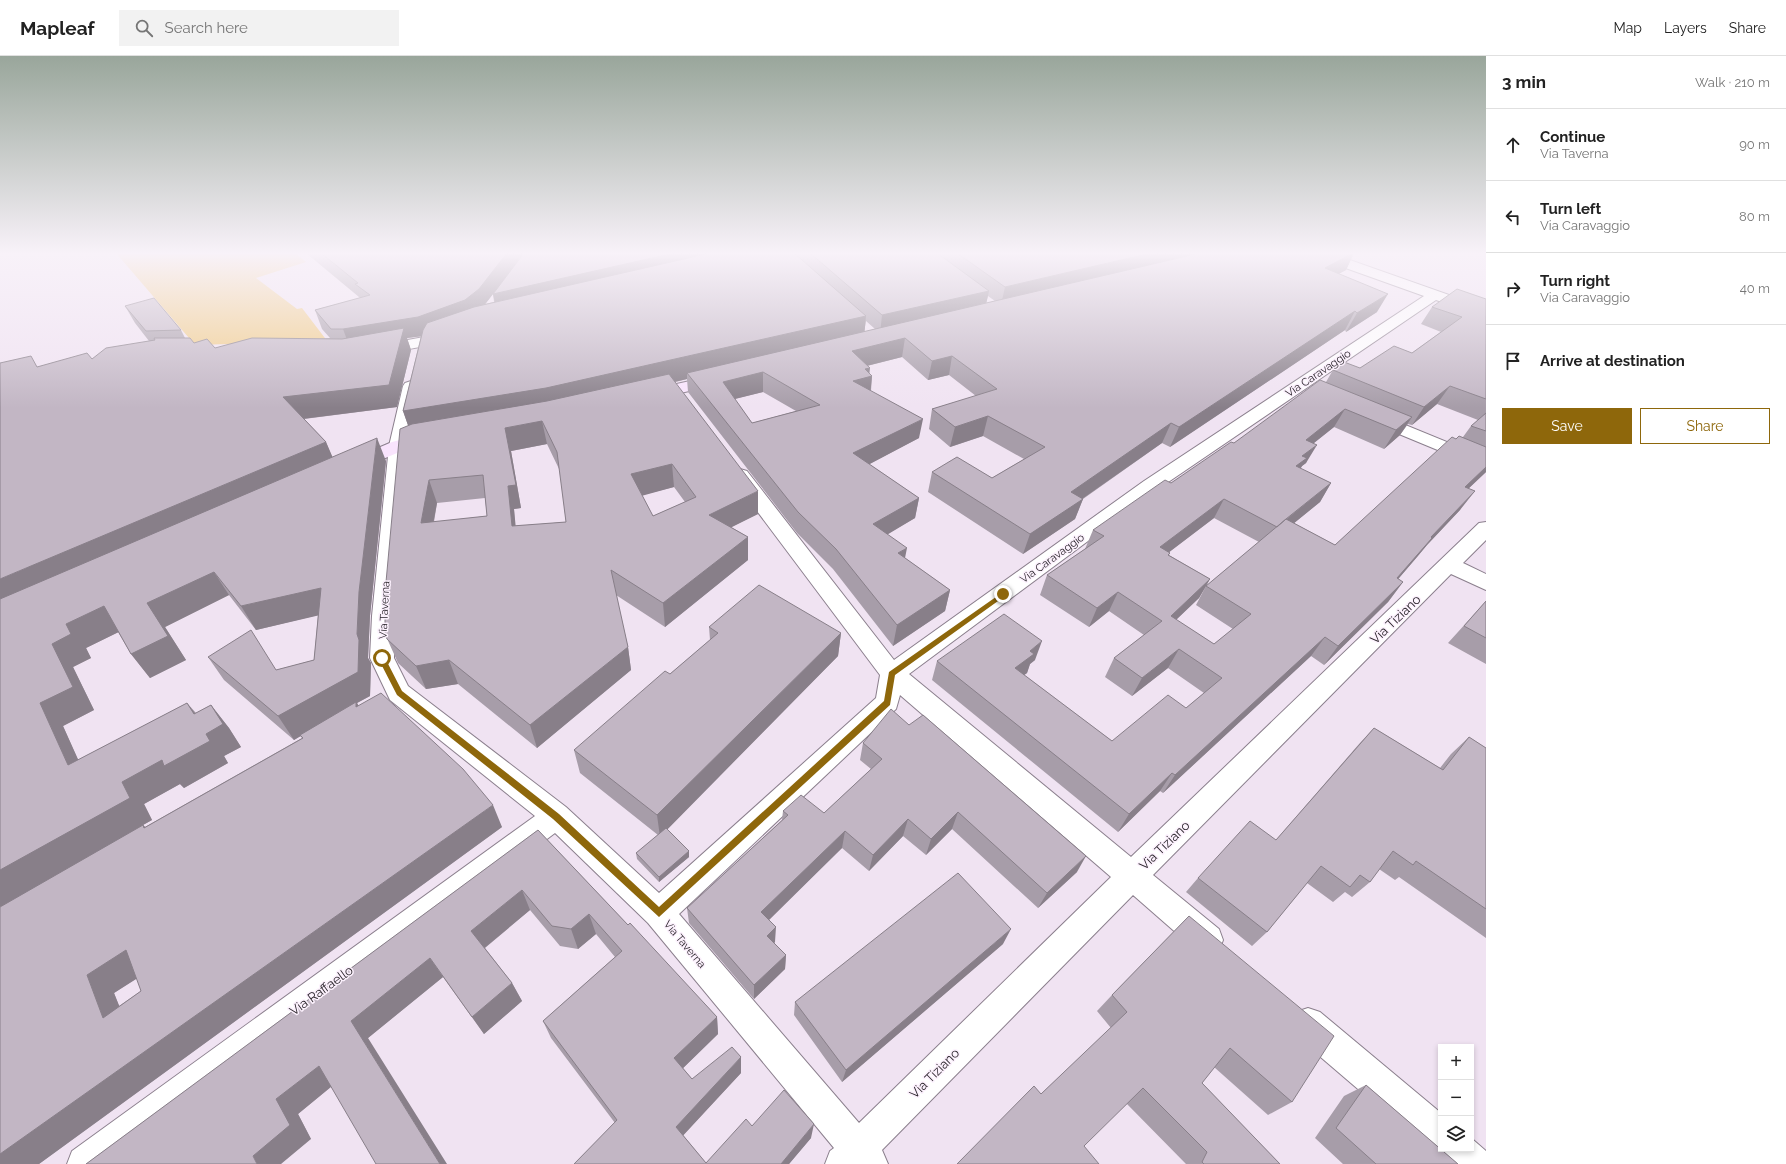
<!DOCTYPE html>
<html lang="en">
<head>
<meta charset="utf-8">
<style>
	body { margin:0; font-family:Raleway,sans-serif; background:#f2f2f2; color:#222 }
	.controls { position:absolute; right:12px; bottom:12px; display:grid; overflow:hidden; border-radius:0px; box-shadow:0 2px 6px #0003 }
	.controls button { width:36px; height:36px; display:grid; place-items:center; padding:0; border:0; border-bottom:1px solid #e0e0e0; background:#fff; color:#222; font:20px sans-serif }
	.stop { position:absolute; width:12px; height:12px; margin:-9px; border:3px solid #8e670b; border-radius:50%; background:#fff }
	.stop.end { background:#8e670b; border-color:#fff; box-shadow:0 1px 4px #0008 }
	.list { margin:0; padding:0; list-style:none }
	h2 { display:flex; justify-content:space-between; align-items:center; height:52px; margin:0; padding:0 16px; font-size:17px }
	h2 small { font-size:13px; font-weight:400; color:#767676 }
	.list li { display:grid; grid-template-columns:26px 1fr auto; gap:12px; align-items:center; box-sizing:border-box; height:72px; padding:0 16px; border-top:1px solid #e0e0e0 }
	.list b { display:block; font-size:15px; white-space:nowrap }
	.list p { margin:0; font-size:13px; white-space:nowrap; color:#767676 }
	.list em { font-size:13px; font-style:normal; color:#767676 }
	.actions { display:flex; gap:8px; padding:12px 16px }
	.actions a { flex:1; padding:9px 0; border:1px solid #8e670b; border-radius:0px; text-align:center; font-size:14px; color:#8e670b }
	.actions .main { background:#8e670b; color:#fff }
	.icon { flex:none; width:22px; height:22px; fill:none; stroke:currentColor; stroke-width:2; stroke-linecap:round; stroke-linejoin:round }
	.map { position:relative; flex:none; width:1486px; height:1108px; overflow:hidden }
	header { display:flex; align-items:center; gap:24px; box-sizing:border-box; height:56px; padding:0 20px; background:#fff; border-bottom:1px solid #e0e0e0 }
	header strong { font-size:19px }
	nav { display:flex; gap:22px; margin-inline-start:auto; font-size:14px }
	.search { width:280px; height:36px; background:#f2f2f2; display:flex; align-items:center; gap:10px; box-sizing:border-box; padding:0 14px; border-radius:0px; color:#767676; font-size:15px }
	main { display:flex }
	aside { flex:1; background:#fff }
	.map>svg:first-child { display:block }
	.green { fill:#f0cb86 }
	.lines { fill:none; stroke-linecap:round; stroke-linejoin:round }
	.street-casing { stroke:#8b7f8d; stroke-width:2 }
	.secondary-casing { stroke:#8b7f8d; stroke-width:2 }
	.street { fill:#fff; fill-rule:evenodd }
	.secondary { fill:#f9e4fd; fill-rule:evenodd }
	.wall { fill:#a79da9; fill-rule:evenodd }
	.shaded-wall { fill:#887f89 }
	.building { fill:#c2b6c4; stroke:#887f89; fill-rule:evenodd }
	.route { fill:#8e670b }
	.labels { text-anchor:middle; stroke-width:3; stroke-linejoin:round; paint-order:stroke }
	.street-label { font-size:11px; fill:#241f25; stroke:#fcf1fd }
	.near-street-label { font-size:13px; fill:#241f25; stroke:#fcf1fd }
</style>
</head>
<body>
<header>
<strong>Mapleaf</strong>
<div class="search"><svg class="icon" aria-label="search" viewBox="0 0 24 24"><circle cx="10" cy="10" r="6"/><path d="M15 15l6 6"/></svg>Search here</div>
<nav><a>Map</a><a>Layers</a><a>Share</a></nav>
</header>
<main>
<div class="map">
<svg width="1486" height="1108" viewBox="0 0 1486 1108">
	<rect width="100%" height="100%" fill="#f0e3f2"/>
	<path class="green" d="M116,197h179l11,9 -50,16 41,31 5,-1 29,38 -69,-3 -67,2z"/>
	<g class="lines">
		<g class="street-casing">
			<path id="street" d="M1311,197h19l156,55v9l-50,-17 -278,189 -249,185 222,183 348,-334 7,-1v18l-23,23 23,11v16l-35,-16 -298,301 66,54 4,11 -4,11 -11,4 -11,-4 -64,-56 -251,255 6,14h-63l5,-13 4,-3 -186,-225 -93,-90 -440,331h-48l5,-13 463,-335 -145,-116 -20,-42 2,-42 17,-170 14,-60 2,-3 6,-2 6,2 2,3 -12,60 -13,170v42l14,28 158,121 93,86 217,-195 4,-23 -147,-196 -2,-4 2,-4 7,-2 7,2 147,189 250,-179 280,-185 -112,-40zM900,639l211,182 -252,246 -180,-209 217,-205z
				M448,273l5,1 2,3c-8,12 -59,18 -75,21l-5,-2 -3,-3 3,-3 49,-9z
				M1376,357l110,45v12l-116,-48 -3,-4 3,-4z
				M1308,952l12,4 121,101v36h30v-11l15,13v13h-40l-6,-11 -12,-4 -132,-113 -4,-12 4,-12z"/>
		</g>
		<g class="secondary-casing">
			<path id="secondary" d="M717,319l6,2 2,3 -2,3 -72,17 -6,-1 -2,-4 2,-4z
				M427,377l6,1 3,4 -3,4 -29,8 -42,18 -6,1 -6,-1 -3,-4 3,-4 42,-18z"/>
		</g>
		<use href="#street" class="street"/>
		<use href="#secondary" class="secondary"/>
	</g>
	<path class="wall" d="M306,197h1048l-8,17 -8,4 39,38 -31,20 -1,-2 -175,117 -8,-4 -79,56 -8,20 -52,35 -95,-62 4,-20 60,6 32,-19 -41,-23 -33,11 -21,-18 3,-20 44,-13 -27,-21 -21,5 -26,-23 -35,9 2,7 3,3 -1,15 48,47 -50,26 50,34 -4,20 -28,16 18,24 45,32 -5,21 -52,35 -60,-77 -36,-36 -109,-141 -1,-13 -12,3 83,132 -27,13 17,10v23l-83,67 -49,-32 12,52 3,23 -94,78 -79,-64 -32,5 -28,-26 -13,-29 23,-209 -5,-14 18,-75 -14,2 4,12 -14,57 -93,12 22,23 6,15 54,4 -16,155 -2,42 3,5 -1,33 -13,7 2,3 143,121 -463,337h-39l38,-797 54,-8 57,-18 -14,-18 -10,-17 56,24 4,8 9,5 21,5 115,-10 -8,-9 -7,-19 45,-12 -1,-1zM493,238l1,8 -9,2zM988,240l7,5 -9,2zM866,265l9,8 -11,3zM763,336l33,19 -44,12 -18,-24zM547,388l13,27 6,51 -51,4 -1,-17 7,-1 -10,-57zM674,431l11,15 -32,14 -11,-21zM485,442l2,18 -53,6 3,-19zM229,539l27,35 62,-15 -4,45 -38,10 -68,-13 16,23 70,60 6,-4 2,2 -157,89 -2,-2 9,-5 -8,-16 36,-20 4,4 44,-25 -4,-7 17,-9 -12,-19 -18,-23 -15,8 -9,-10 -109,57 -15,-34 31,-16 -21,-43 18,-9 -5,-10 32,-16 13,22 19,24 36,-18 -21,-33zM137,922l4,13 -22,15 -5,-13z
		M1486,243v173l-18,17 -8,21 -33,35 -10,12 -19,22 5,3 -15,20 -64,63 -13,-9 -148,137 -3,-2 -42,41 -186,-152 5,-19 98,-1 -5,4 -3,9 -3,2 88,66 74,-33 18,-15 -36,-25 -36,28 -27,-19 9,-19 30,-23 -35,-24 -20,16 -49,-32 7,-20 38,-26 8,-19 78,-47 63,-40 92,-61 7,-12 27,-2 52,-15 29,-21 -20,-8 11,-17zM1437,348l41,16 -7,6 -8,11 -7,2 -121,106 -41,-22 26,-21 11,-19 -31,-14 2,-3 4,-3 8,-20 20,-16 50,22 16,-14 8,-11 4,1zM1214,462l45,24 -53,44 -10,19 37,24 -19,15 -38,-24 23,-22 11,-19 -41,-24 1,-2 -1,-1z
		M1486,545v63l-38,-21z
		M709,571l132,6 -3,23 -171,173 22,22v6l-30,25 -22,-23 -1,-6 22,-18 -78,-62 -6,-23 96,-76 40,-34z
		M909,669l168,147 -39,36 -86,-79 -26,26 -23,-19 -34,35 -27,-23 -74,72 7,22 -1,1 12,12 -1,14 -31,30 -65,-76 -2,-15 95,-88 1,-9 41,2 47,-44 -11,-9 3,-17z
		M1374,672l66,40 11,-14 18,-17 17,11v190l-87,-61 -4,3 -16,-11 -9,13 -18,15 -7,-5 -12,10 -26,-19 -40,49 -15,14 -66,-54 12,-14 78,-38 83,-96z
		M538,774l90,95 89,92 1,17 -35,34 9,11 49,-6 -58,62 23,28 46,-37 59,12 -22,26h-215l41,-41 -64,-85 -8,-17 72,-64 -19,-23 -18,15 -18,-3 -30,-36 -45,38 27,35 10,18 -38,33 -41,-57 -75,61 -37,49 -33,27 13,25 -225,25z
		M1189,860l103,186 -24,13 -54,-48 -12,16 78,81h-94l-59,-60 -86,-10 70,-66 -14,-17 15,-16z
		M1003,888l-161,138 -48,-67 1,-13z
		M1366,1029l92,79h-115l-28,-26 29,-42z"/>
	<path class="shaded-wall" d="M507,197h252l-262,60 -4,-19 -10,13 -59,29 -17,2 4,12 -14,57 -103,13 -11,-23 67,-49 -7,-19z
		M1151,197h68l-218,52 4,-18z
		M1353,197h1l-8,17 -30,16 9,-18z
		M989,235l-4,18 -105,25 2,-19z
		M1388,238l-11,18 -31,20 11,-19z
		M1355,255l-10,19 -175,117 9,-20z
		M866,260l-2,22 -177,35v6l-136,32 -140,23 -8,-23z
		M905,282l-3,19 -52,13 2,-19z
		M952,300l-3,19 -21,5 4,-19z
		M870,312l-1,9 3,-1 -2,20 -17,-15 12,-12z
		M763,316v20l-40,10v-20z
		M1450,330l-13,18 -25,21 12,-18z
		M1345,353l-11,18 -39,31 11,-18z
		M988,360l-5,20 -33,11 5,-20z
		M1412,361l-12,18 -16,14 12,-19z
		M923,363l-4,19 -68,36 2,-21z
		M542,365l5,23 -36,7 10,57 -7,1 4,41 -6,-24 -4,-40 -3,-58z
		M1171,367l-9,20 -93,65 14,-9 -8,20 -52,35 7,-20 41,-42z
		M377,382l9,23 -16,155 -2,42 3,5 -1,33 -13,7 12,22 -13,-18v-3l-62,36 -16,-24 79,-82 2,-42z
		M326,386l10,23 -336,147v-33z
		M1317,389l-11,18 -4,3 -6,11 -11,8 17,-29z
		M672,408l2,23 -40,11 -3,-24z
		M1486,411v5l-36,34 15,-19z
		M429,424l8,23 -8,43 -8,-23z
		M1331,427l-11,19 -54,44 11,-19z
		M758,435v23l-48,24 -1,-23z
		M1475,435l-15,19 -33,35 -10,12 -35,41 15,-20 34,-41z
		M919,442l-4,20 -45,27 3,-21z
		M1224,443l-10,19 -63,48 9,-19z
		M748,481v23l-83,67 -2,-24z
		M907,492l-4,20 -5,-15z
		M214,516l15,23 -64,32 21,33 -36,18 -19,-24 16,-51z
		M1210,523l-11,19 -39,37 11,-19z
		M1403,526l-15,20 -64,63 14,-19z
		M321,532l12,24 -77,18 -15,-24z
		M950,534l-5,21 -52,35 4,-21z
		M1118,536l-9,19 -20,16 8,-19z
		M104,550l19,24 -37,18 5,10 -18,9 21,43 -31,16 28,62 -23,-23 -28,-62 12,-59 14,-20z
		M841,577l-3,23 -178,181 -3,-22z
		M1325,581l-14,19 -148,137 12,-18z
		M1042,585l-7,19 -5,4 -3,9 -19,14 7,-19 15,-17z
		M628,591l3,23 -94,78 -7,-23z
		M1179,593l-11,19 -36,28 10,-18z
		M449,604l9,24 -32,5 -10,-23z
		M187,647l18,23 6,-21 18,23 12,19 -17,9 4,7 -44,25 -4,-4 -36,20 8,16 -9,5 22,21 -165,61v-37l122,-88 72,-68z
		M1172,717l-12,18 -42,41 11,-18z
		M493,749l9,22 -463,337h-39v-10z
		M958,756l-6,17 -26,26 5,-16z
		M908,763l-5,17 -34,35 4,-16z
		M845,775l-3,17 -81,80v-16z
		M689,795v6l-30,25v-5z
		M1086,800l-9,16 -39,36 9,-15z
		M522,834l8,20 -48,40 -11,-19z
		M589,858l7,20 -18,15 -7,-20z
		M776,871l-1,15 -8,9v-15z
		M1011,873l-8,15 -161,138 4,-12z
		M126,894l26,19 -38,24 17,42 -28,-17 -16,-43z
		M786,899l-1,14 -31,30v-14z
		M430,902l13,19 -75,61 79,126h-7l-89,-143z
		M512,927l10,18 -38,33 -12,-17z
		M717,961l1,17 -41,40 -3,-16z
		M741,1001v16l-62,67 -3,-13z
		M319,1010l19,15 -40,33 13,25 -30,25h-24l-4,-8 23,-57z
		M814,1068l-3,14 -22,26h-8z"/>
	<path class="building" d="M321,197h186l-28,36 -14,11 -47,17 -75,12h-12l-16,-19 55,-15 -15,-11 3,-1z
		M524,197h150l-181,41z
		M710,197h84l72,63 -320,72 -143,23 20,-81 4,-7 47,-16z
		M810,197h127l52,38 -107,24z
		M957,197h194l-146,34z
		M1200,197h153l-28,15 63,26 -31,19 -2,-2 -176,116 -8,-4 -100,69 12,7 -53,35 -98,-62 25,-15 35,21 53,-31 -57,-31 -33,11 -23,-18 65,-20 -45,-33 -20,5 -27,-23 -53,13 18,17 -5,1 7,7 -19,5 70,38 -70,34 66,45 -46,26 34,24 -9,5 52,37 -53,35 -61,-76 -38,-37 -111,-139zM763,316l57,33 -68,18 -29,-41z
		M1457,233l29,10v100l-36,-13 -26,21 -91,-37 11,-8 16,6 34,-22 18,7 50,-36 -30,-10z
		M154,242l27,32 -35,1 -21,-25z
		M404,272l-15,57 -106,12 43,45 -326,137v-216l31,-7 6,11 50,-14 5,6 14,-11 49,-8 -1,-2h36l4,5 13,-4 8,9 37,-10 90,1z
		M669,318l89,117 -49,24 39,22 -85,66 -52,-33 17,77 -98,78 -81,-65 -33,6 -29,-27 -2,-5v-41l15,-164 12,-5 135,-23zM542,365l15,31 9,70 -54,4 -4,-40 8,-1 -11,-57zM672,408l24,33 -43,19 -22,-42zM483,419l4,41 -66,7 8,-43z
		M1320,324l92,37 -16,13 -51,-21 -39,31 11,5 -15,11 5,2 -11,8 35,17 -45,36 49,26 117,-108 4,2 3,-3 27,11v20l-21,20 10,4 -44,46 1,1 -35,40 6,4 -65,64 -13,-9 -150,138 -3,-2 -43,41 -192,-153 67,-47 38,27 -12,10 4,3 -19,14 97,73 56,-46 18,13 36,-30 -43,-29 -37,29 -28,-20 48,-37 -44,-29 -21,16 -50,-33 57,-39 -11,-6 72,-50 6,3 60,-41 3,1zM1224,443l53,28 9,-8 -80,67 45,28 -37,30 -43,-28 39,-37 -42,-24 2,-2 -10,-6z
		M1486,357v18l-15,-5z
		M377,382l-18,154 -2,42 2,6 -1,32 -80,44 -70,-59 43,-27 25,40 38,-10 7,-72 -80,18 -27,-34 -67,31 21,33 -37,18 -27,-48 -38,18 5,10 -19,10 21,43 -33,16 28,62 119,-62 7,11 17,-9 12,19 -17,10 4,7 -46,25 -2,-6 -40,22 8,16 -130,72v-271z
		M759,529l82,48 -184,182 -83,-65 91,-79 5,3 48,-41 -9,-6z
		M1486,545v37l-22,-12z
		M381,637l82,76 30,36 -493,349v-247l143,-82 1,3 159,-90 -3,-3 56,-33v5zM126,894l15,41 -38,27 -16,-43z
		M891,653l18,16 14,-10 163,141 -39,37 -89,-81 -27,27 -23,-20 -35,36 -28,-24 -84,81 15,15 -9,9 19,19 -32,30 -67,-77 101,-93 -5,-4 18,-16 23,18 58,-54 -19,-16z
		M1374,672l69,42 26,-33 17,11v161l-70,-48 -3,4 -20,-14 -23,31 -10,-7 -10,12 -29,-21 -54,66 -69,-54 52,-57 26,19z
		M666,772l23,23 -30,26 -23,-24z
		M538,774l90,95 2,-2 87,94 -43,41 18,21 40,-32 9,10 -65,70 30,36 40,-44 6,7 32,-36 30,34 -33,40h-207l43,-44 -74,-99 79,-70 -33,-37 -18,15 -19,-3 -30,-36 -51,41 41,52 -40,34 -42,-59 -79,63 89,143h-64l-57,-98 -43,33 14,26 -37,31 4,8h-171z
		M958,817l53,56 -165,141 -51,-68z
		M1189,860l145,120 -42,66 -62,-54 -28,35 78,81h-76l-2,-2 5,-10 -64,-64 -59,58 15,18h-142l77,-78 7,8 86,-82 -15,-17z
		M1366,1029l92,79h-82l-40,-36z"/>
	<linearGradient id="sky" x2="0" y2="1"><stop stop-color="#99a69b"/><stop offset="0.56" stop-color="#f8f2f9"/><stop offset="1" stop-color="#f8f2f9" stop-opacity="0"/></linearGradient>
	<rect width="1486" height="352" fill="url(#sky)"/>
	<path class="route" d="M1003,536l3,2 -1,2 -110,79 -5,30 -231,212 -106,-98 -156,-124 -19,-37 1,-2h5l18,35 157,123 100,93 225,-206 5,-29z"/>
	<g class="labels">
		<g class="street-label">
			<text transform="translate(1318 317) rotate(-34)" y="4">Via Caravaggio</text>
			<text transform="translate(1052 502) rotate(-36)" y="4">Via Caravaggio</text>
			<text transform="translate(384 554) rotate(-87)" y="4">Via Taverna</text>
			<text transform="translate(685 888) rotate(50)" y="4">Via Taverna</text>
		</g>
		<g class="near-street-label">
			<text transform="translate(1395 563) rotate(-44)" y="5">Via Tiziano</text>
			<text transform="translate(1164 789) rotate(-44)" y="5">Via Tiziano</text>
			<text transform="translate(321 934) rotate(-36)" y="5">Via Raffaello</text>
			<text transform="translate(934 1017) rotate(-45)" y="5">Via Tiziano</text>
		</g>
	</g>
</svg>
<div class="controls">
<button>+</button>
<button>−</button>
<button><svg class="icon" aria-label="layers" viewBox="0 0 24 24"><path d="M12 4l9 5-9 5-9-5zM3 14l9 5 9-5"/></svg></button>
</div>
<div class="stop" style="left:382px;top:602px"></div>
<div class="stop end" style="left:1003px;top:538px"></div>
</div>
<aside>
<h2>3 min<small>Walk · 210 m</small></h2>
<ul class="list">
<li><svg class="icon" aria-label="ahead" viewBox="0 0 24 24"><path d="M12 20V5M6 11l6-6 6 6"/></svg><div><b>Continue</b><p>Via Taverna</p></div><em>90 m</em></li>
<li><svg class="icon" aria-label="left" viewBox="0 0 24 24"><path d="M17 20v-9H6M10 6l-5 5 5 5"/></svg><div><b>Turn left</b><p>Via Caravaggio</p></div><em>80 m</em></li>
<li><svg class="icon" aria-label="right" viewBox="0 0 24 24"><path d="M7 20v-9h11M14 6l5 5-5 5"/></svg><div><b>Turn right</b><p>Via Caravaggio</p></div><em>40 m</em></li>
<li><svg class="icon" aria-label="arrive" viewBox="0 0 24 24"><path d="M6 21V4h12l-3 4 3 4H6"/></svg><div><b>Arrive at destination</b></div></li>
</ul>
<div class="actions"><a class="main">Save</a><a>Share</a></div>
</aside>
</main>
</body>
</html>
